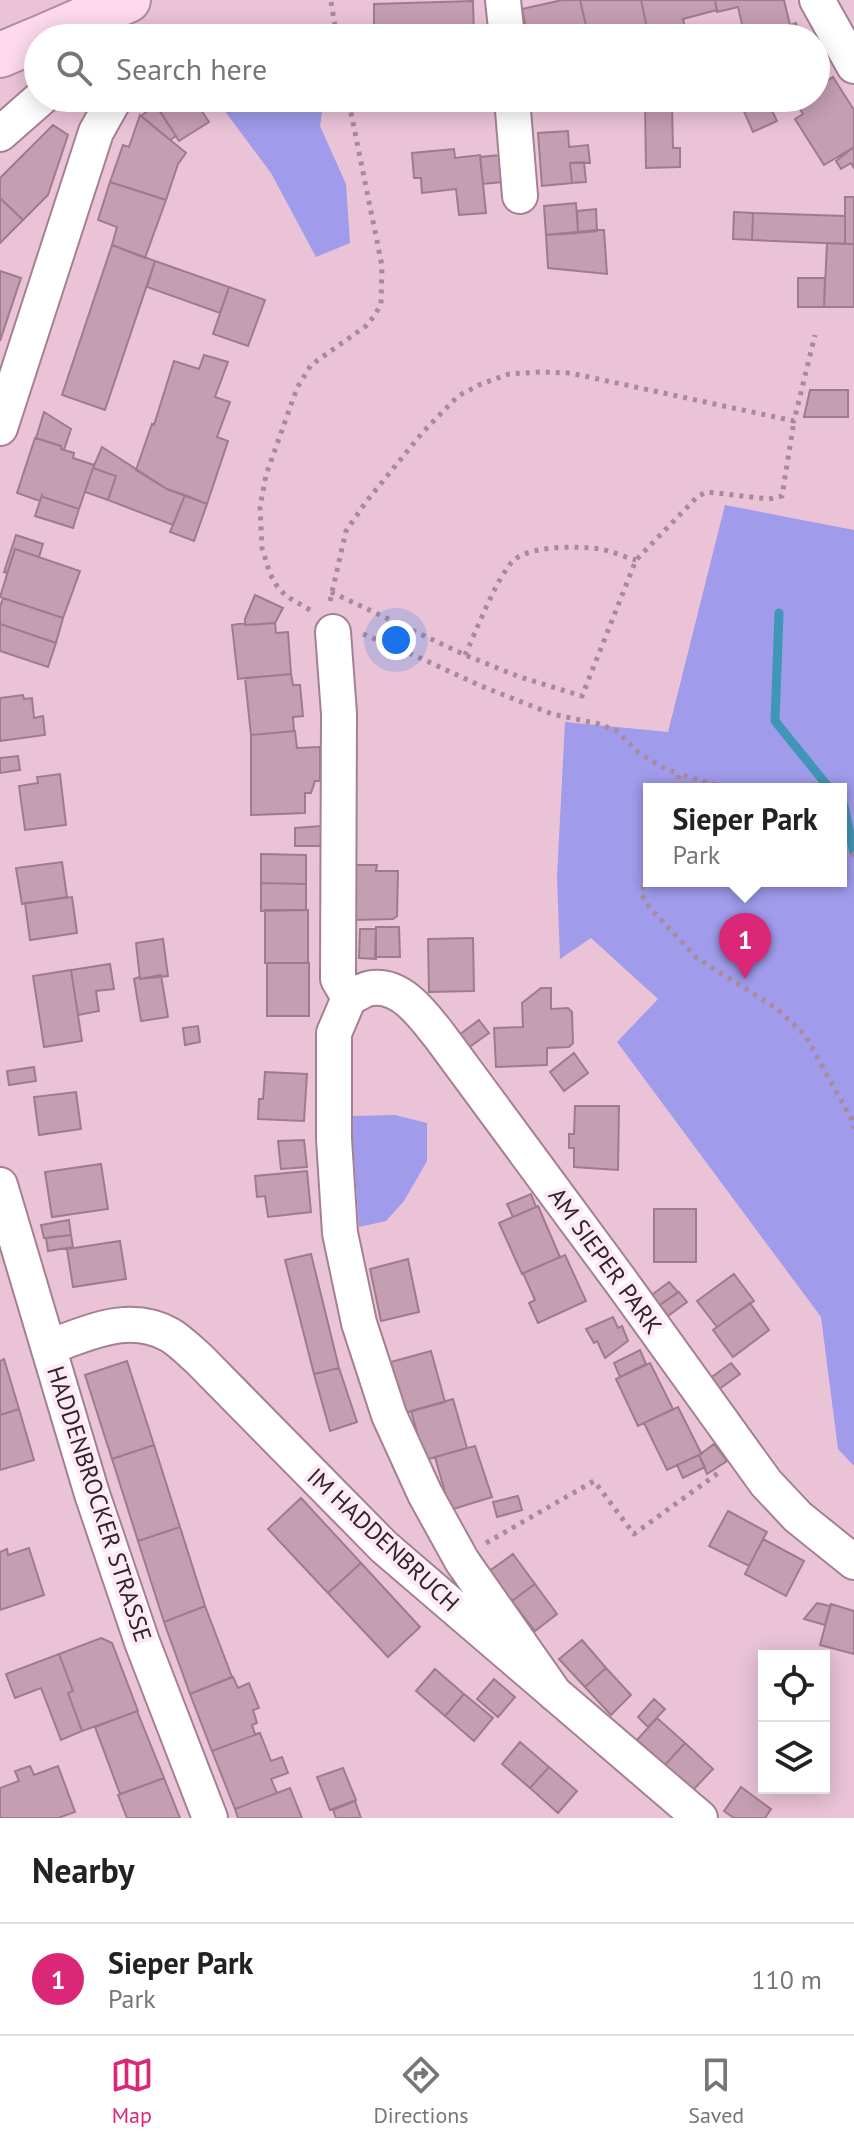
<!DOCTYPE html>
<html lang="en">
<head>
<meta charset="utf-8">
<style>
	body { margin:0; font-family:"PT Sans",sans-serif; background:#f6f6f6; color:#222 }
	.controls { position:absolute; right:24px; bottom:24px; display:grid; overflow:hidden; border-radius:0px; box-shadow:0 4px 20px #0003 }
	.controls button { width:72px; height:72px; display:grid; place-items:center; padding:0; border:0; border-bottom:2px solid #e0e0e0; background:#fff; color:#222; font:40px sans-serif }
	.you { position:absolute; left:396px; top:640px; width:28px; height:28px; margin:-20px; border:6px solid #fff; border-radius:50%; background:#1a73e8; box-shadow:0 0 0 12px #1a73e833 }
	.badge { display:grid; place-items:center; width:52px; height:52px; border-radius:50%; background:#db2777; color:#fff; font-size:26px; font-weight:700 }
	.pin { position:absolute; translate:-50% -66px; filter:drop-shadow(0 2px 4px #0008) }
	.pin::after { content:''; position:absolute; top:42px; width:28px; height:24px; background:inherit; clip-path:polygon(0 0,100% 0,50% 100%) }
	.popup { position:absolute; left:643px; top:783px; width:204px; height:104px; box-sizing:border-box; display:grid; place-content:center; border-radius:0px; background:#fff; filter:drop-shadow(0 2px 6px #0005); font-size:26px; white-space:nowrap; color:#767676 }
	.popup b { font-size:30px; color:#222 }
	.popup::after { content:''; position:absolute; left:50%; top:100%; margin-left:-16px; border:16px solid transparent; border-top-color:#fff }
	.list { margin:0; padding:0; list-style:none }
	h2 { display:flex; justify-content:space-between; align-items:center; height:104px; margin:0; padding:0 32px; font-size:34px }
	h2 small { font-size:26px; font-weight:400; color:#767676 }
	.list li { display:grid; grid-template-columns:52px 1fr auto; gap:24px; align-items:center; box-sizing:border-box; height:112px; padding:0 32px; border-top:2px solid #e0e0e0 }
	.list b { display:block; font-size:30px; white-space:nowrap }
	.list p { margin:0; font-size:26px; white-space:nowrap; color:#767676 }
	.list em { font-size:26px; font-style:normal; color:#767676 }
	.icon { flex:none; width:44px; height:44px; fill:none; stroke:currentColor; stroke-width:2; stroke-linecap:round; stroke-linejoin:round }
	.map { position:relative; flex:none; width:854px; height:1818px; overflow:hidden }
	.search { position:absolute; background:#fff; box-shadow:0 4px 20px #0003; left:24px; right:24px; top:24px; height:88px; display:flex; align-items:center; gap:20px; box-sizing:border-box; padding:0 28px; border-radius:44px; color:#767676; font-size:30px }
	.sheet { height:216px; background:#fff }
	nav { display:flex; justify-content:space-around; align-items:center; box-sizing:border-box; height:112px; border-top:2px solid #e0e0e0; background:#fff; font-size:22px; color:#767676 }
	nav a { display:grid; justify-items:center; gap:4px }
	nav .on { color:#db2777 }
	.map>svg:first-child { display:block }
	.green { fill:#a09beb; fill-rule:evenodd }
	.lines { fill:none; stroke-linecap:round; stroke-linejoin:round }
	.stream { stroke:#4096b6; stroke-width:9 }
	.building { fill:#c49eb1; stroke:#9f7b8e; stroke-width:2 }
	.minor-casing { stroke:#a58093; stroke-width:38 }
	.major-casing { stroke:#b58aa0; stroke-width:48 }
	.path { stroke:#a98a9a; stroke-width:5; stroke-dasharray:4 6; stroke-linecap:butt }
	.minor { stroke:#fff; stroke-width:34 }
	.major { stroke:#fddaec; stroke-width:44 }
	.labels { text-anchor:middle; stroke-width:8; stroke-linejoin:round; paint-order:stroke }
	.street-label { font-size:24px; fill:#32232b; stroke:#feeaf4 }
</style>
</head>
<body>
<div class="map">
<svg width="854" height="1818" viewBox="0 0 854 1818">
	<rect width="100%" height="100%" fill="#eac3d7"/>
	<path class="green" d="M215,98h109l-4,28 26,58 4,59 -34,14 -45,-84z
		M725,505l129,25v936l-16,-17 -17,-132 -204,-275 41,-43 -67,-61 -31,21 -3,-82 8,-155 103,10zM841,789v92h-192v-92z
		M395,1115l32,8v38l-23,40 -18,20 -27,6 -8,-111z"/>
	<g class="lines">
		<path class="stream" d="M779,613l-4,108 55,68
			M841,803l3,3 10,46"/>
	</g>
	<path class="building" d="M562,0h18l9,38h-61l-6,-29z
		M580,0h61l6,28 -10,2 1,8h-49z
		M641,0h74l2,10 -34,9 3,13 -25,6 -3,-13 -11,3z
		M715,0h69l6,25 6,-2 3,15 -54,-1 -7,-30 -21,5z
		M473,1l1,37h-106v-10h6v-24z
		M833,77l21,33v37l-30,18 -29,-46 8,-5 -8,-13 5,-3h16v-10z
		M151,98h42l16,24 -30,19z
		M617,98h27l1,10 -28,3z
		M761,98h5l11,23 -24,11 -11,-25z
		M645,104h27l1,44h7v19l-34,1z
		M156,105l20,31 -6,4 -29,-24z
		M140,115l46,38 -8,11 -12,36 -56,-18 13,-37 6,2z
		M53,125l15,10 -20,60 -25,25 -23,-22v-20z
		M568,131l1,16 19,-2 2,18h-20l2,20 -30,3 -4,-53z
		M854,147v21l-3,-5 -10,6 -5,-8z
		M454,149l1,9 25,-3 6,58 -27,2 -3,-26 -34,4 -1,-15h-7l-2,-25z
		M500,155l2,27 -19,2 -3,-27z
		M584,162l2,20 -14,1 -2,-20z
		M110,182l56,18 -21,58 -33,-13 5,-18 -19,-7z
		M845,197h9v47h-9z
		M0,198l23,22 -23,23z
		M576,203l2,30 -32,2 -2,-29z
		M596,209l1,22 -19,2 -1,-22z
		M734,212l19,1 -1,27 -19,-1z
		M753,213l92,3v28l-93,-4z
		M597,230h7l3,44 -59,-6 -2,-33z
		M827,243l27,1v63h-30z
		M112,245l43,16 -50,149 -43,-15z
		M155,261l74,26 -9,26 -73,-26z
		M0,271l21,7 -21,63z
		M798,278h27l-1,29h-26z
		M229,287l36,13 -17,46 -35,-12z
		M204,355l24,7 -13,35 15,5 -13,35 11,4 -21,63 -40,-15 -31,-19 16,-46 2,1 20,-64 25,8z
		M810,390h38v27h-44z
		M44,412l27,17 -7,21 -3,-1v-3l-25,-8z
		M35,438l26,8v3l13,4 -1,5 21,7 -15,44 -36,-12 -1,-2 -2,6 -23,-8z
		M102,447l65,42 18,6 -12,30 -65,-25 8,-24 -23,-8z
		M93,468l23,8 -8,24 -23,-8z
		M42,495l1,2 36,12 -6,19 -38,-12z
		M185,495l22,9 -13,37 -24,-9z
		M16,535l27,9 -4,13 -24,-8 -8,24 -3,-1z
		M15,549l65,22 -17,47 -63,-21z
		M255,595l28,13 -8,15 -30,2v-6z
		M3,598l60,20 -7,25 -56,-19v-17z
		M245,623v2l30,-2 1,10 12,-1 3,42 -53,5 -6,-54z
		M0,624l56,19 -8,24 -48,-16z
		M291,674l2,11h7l3,31 -10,1 1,14 -43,4 -6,-57z
		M23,695l1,4 8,-1 2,20 9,-2 2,19 -45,6v-43z
		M295,731l2,17 23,-1v34h-5l-4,12h-6v20l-54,2v-80z
		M18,756l2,14 -20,3v-15z
		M60,774l6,51 -41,5 -6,-44 19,-3 -1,-6z
		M321,826v20h-26v-18z
		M261,854l45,1v29l-45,-1z
		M62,862l5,35 -45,7 -6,-36z
		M356,865h21l-1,6h22l-1,45 -4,3 -40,1z
		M261,883l45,1v26l-45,1z
		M72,897l5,36 -47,7 -5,-37z
		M265,910h43v53h-43z
		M376,927h23l1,30h-25z
		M360,929h16v30l-17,-1z
		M473,938l1,53 -45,1 -1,-53z
		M163,939l5,37 -28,3 -4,-36z
		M267,963h42v53h-42z
		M110,964l4,25 -18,2 3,20 -21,4 -7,-45z
		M71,970l11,71 -38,6 -11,-71z
		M161,975l7,42 -27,4 -7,-42 5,-2 1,2z
		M541,988h10v21l17,-1 4,4 1,31 -4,4 -22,1v17l-51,2 -2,-39 29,-1 -1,-24z
		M479,1020l10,13 -21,15 -9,-13z
		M198,1026l2,16 -15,3 -2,-17z
		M574,1053l14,20 -24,18 -14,-19z
		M34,1067l2,14 -27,4 -2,-14z
		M265,1072l42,2 -3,47 -46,-2 1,-20h4z
		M76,1092l5,37 -42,6 -5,-38z
		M575,1106h44l-1,64 -44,-3v-19h-5v-14h5z
		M304,1140l3,27 -26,2 -3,-28z
		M101,1164l7,45 -56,8 -7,-45z
		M307,1171l4,41 -43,5 -3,-21 -8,1 -2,-21z
		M531,1194l5,13 -23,10 -6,-13z
		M538,1206l22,51 -38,17 -23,-51z
		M654,1209h42v53h-42z
		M69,1220l2,15 -27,3 -3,-13z
		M71,1235l2,12 -25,4 -2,-13z
		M120,1241l6,38 -53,8 -6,-38z
		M311,1254l28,114 -25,6 -29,-114z
		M565,1255l21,46 -48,22 -9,-20 6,-3 -12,-27z
		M408,1259l11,53 -38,9 -11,-52z
		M734,1274l20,27 -37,26 -20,-26z
		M669,1282l9,10 -21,15 -8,-10z
		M679,1292l8,10 -22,16 -8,-11z
		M750,1303l19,27 -36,27 -20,-27z
		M613,1317l5,11 4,-2 6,15 -23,17 -8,-17 -3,2 -8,-14z
		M640,1350l6,14 -26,13 -6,-14z
		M431,1351l14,51 -40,11 -14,-51z
		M4,1359l15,50 -19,6v-54z
		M127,1361l27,84 -42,14 -27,-84z
		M650,1363l23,46 -35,17 -22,-47z
		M731,1363l9,11 -22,16 -9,-11z
		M339,1368l18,54 -27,9 -16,-57z
		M453,1399l14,49 -42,12 -14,-49z
		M678,1407l23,46h2l-36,17 -23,-47z
		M19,1409l15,51 -34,10v-55z
		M714,1444l13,17 -20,13 -8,-19z
		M154,1445l26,82 -42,14 -26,-82z
		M475,1446l17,51 -42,13 -15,-53z
		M699,1455l6,12 -22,11 -6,-13z
		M518,1496l4,14 -25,7 -4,-15z
		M301,1498l60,65 -33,30 -60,-64z
		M728,1511l39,21 -18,34 -40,-20z
		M180,1527l25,79 -41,16 -26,-81z
		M763,1539l41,22 -18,35 -41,-22z
		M29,1548l15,47 -44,15v-58l7,-3 1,6z
		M513,1554l22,30 -23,17 -24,-29z
		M361,1563l59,64 -32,30 -60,-64z
		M535,1584l22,30 -22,17 -23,-30z
		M817,1603l13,3 -5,19 -21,-6z
		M831,1604l23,7v43l-34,-9z
		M205,1606l27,71 -42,17 -26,-72z
		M101,1638l11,5 26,68 -56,20 -14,-38 5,-2 -14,-37z
		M582,1640l24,28 -21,19 -26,-28z
		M59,1654l14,37 -5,2 14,38 -21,9 -20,-52 -26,10 -9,-24z
		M606,1668l25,27 -20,20 -26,-28z
		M435,1669l29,25 -19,22 -29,-25z
		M233,1677l5,11 11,-5 10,25 -6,2 4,13 -5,2 3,9 5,-1 -48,18 -22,-57z
		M494,1679l21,18 -17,20 -21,-18z
		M464,1694l29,24 -19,23 -29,-25z
		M654,1699l11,10 -17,18 -10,-10z
		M137,1711l27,67 -44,16 -25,-67z
		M657,1718l28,25 -20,22 -28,-25z
		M260,1733l11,28 11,-4 6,16 -17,6 6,14 -42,16 -23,-58z
		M520,1742l29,25 -19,21 -28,-24z
		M685,1743l28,26 -20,21 -28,-25z
		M30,1766l4,9 24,-9 17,46 -17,6h-58v-30l19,-7 -4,-10z
		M549,1767l28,24 -19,22 -28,-25z
		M343,1768l13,32 -26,10 -13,-33z
		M164,1778l16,40h-53l-9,-23z
		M741,1787l30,22 -6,9h-31l-10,-7z
		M290,1788l12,30h-64l-3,-9z
		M355,1801l6,17h-25l-3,-8z"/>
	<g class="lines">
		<g class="minor-casing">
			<path id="minor" d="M503,0l4,38
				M817,0l37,66
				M512,98l8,98
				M0,134l41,-36
				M0,428l96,-296 19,-34
				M333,632l6,82 -1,265 11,19
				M0,1185l92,309 50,148 68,176
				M49,1347c40,-14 80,-35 121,-12 10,6 20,16 29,24l185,188 316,271
				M555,1694l-93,-133 -37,-67 -36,-79 -30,-92 -19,-90 -6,-94v-106l15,-35c7,-3 16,-10 24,-10 29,-3 50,27 66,47l183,248 144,200 32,34 56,45"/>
		</g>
		<g class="major-casing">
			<path id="major" d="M41,38l87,-38
				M0,55l38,-16"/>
		</g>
		<path class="path" d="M331,2l6,36
			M331,592l134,63 55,22 62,19 54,-136 62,-64 9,-4 62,7 13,-3 12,-75
			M330,601l16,-70 20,-29 56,-69 36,-37 23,-12 28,-10 31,-2 30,1 224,48 21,-86
			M310,610l-24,-14 -9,-10 -7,-12 -8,-26 -2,-41 6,-32 31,-87 14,-23 55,-39 9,-11 6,-11 1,-38 -34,-168
			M363,634l55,23 63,29 71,28 47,10 18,7 22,22 23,14 17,7
			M465,655c10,-21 33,-81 49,-95 18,-15 64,-14 86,-11 12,2 24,8 36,11
			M676,789l3,-15 51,15
			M841,853l13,2
			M649,867l-8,27 8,13 48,51 79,50 29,27 47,85 2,9
			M486,1543l108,-62 40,53 87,-63"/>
		<use href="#minor" class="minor"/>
		<use href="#major" class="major"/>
	</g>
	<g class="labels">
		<g class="street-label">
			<text transform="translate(605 1261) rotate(54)" y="8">AM SIEPER PARK</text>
			<text transform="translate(99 1504) rotate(72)" y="8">HADDENBROCKER STRASSE</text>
			<text transform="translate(383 1540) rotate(43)" y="8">IM HADDENBRUCH</text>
		</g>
	</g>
</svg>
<div class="controls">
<button><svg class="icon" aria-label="locate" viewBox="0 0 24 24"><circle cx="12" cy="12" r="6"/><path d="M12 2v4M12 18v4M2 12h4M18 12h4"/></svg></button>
<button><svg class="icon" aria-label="layers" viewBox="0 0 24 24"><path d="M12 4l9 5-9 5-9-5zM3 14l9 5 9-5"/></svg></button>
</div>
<div class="you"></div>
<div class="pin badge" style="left:745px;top:979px">1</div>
<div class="popup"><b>Sieper Park</b>Park</div>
<div class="search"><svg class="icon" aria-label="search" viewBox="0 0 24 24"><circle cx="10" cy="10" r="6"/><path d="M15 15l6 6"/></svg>Search here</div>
</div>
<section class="sheet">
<h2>Nearby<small></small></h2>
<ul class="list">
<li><span class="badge">1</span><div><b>Sieper Park</b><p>Park</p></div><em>110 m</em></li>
</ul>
</section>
<nav>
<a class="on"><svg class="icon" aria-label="map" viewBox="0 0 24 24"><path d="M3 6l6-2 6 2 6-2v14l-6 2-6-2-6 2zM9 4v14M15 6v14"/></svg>Map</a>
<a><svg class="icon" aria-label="directions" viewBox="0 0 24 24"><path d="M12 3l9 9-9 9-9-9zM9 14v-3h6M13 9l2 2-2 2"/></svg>Directions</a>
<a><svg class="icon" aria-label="saved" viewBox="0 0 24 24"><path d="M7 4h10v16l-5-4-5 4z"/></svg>Saved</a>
</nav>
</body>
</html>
